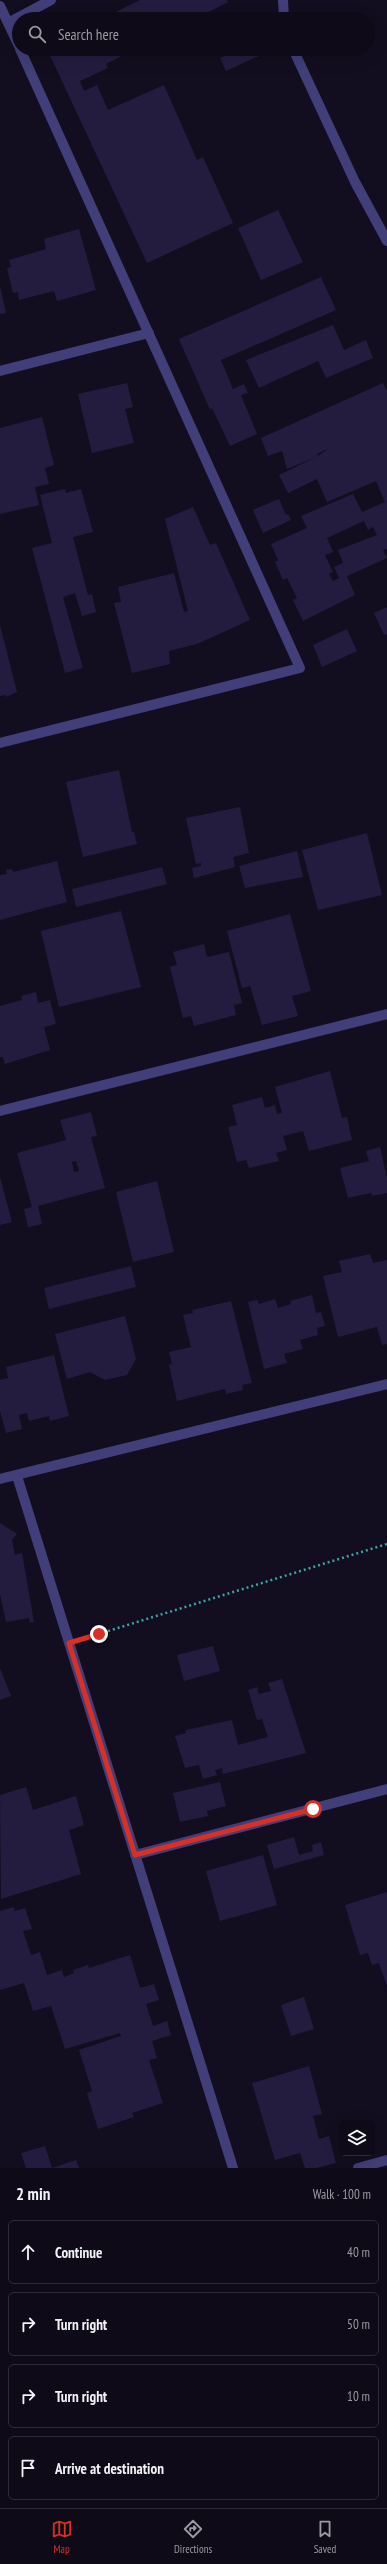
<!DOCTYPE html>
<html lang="en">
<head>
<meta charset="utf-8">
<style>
	body { margin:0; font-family:"PT Sans Narrow",sans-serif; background:#171320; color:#f1f3f6 }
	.controls { position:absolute; right:12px; bottom:12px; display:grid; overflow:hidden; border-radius:6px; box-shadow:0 4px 16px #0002 }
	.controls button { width:36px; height:36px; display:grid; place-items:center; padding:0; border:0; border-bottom:1px solid #2e2b36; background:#0e0a17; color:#f1f3f6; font:20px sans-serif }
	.stop { position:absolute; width:12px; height:12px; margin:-9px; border:3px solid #d93025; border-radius:50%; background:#fff }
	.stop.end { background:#d93025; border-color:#fff; box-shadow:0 1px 4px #0008 }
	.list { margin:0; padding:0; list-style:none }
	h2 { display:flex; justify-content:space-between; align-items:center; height:52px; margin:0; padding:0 16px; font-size:17px }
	h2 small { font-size:13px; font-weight:400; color:#9b9aa1 }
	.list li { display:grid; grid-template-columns:26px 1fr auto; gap:12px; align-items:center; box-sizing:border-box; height:64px; margin:0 8px 8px; padding:0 8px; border:1px solid #2e2b36; border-radius:6px }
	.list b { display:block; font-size:15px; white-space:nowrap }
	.list em { font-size:13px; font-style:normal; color:#9b9aa1 }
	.icon { flex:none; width:22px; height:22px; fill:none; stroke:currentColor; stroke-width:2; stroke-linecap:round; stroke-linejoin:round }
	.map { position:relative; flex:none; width:387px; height:2168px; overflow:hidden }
	.search { position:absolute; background:#0e0a17; box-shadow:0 4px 16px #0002; left:12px; right:12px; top:12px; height:44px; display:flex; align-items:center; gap:10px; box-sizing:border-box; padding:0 14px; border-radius:22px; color:#9b9aa1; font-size:15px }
	.sheet { height:340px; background:#0e0a17 }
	nav { display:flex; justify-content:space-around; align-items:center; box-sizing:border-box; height:56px; border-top:1px solid #2e2b36; background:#0e0a17; font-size:11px; color:#9b9aa1 }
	nav a { display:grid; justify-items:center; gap:2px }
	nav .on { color:#d93025 }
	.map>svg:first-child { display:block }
	.building { fill:#241c3e; fill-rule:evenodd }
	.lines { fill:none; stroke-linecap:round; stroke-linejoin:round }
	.path { stroke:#39a6a2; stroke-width:2.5; stroke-dasharray:2 3; stroke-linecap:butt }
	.minor { stroke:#413e79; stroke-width:10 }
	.route { stroke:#d93025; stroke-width:5 }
</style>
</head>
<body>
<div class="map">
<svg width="387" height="2168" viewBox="0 0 387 2168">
	<rect width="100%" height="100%" fill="#120e1f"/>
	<path class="building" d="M140,0h87l1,2 -33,17h-93z
		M47,49h88l-29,15 2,4 -28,13 4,10 13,-6 11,25 56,-25 33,75 6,-3 30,66 -86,40z
		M241,49h18l2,6 -35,16 -6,-13z
		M278,210l25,52 -42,18 -23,-52z
		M79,229l17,61 -39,11 -3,-10 -35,9 -1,-8 -5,1 -6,-25 4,-1 -2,-7 37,-11 -2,-10z
		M321,277l15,33 -115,50 12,29 11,-5 4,9 -7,2 16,39 -27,12 -18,-38 -2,2 -31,-71z
		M0,286l6,27 -6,1z
		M333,325l11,25 22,-10 7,18 -47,20 -8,-17 -59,27 -13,-28z
		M127,383l6,24 -8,2 9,34 -42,10 -14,-59z
		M383,383l4,8v158l-4,1 4,8 -40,18 8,19 -52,26 -10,-21 4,-2 -10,-20 -4,2 -8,-18 3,-2 -7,-16 36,-16 -6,-12 52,-22 9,18 23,-10 -9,-21 -49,21 -10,-23 -29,14 -9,-18 39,-19 11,-8 -12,6 1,2 -31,13 -5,-18 -14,5 -7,-18zM364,521l4,9 5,-3 4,8 -39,15 5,13 -9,4 5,11 -6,3 -4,-7 4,-2 -8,-17 8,-3 -6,-14z
		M42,417l12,48 -9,3 4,16 -14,3 4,18 -39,9v-86z
		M65,489l1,4 15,-4 12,43 -20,5 15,58 4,-1 4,18 -14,4 -7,-23 -12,4 20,71 -18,5 -33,-125 20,-5 -12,-48z
		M279,499l7,16 2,-1 3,6 -28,13 -10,-23z
		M193,507l17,38 6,-2 34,77 -53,24 -28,7 1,13 -38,9 -18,-70 7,-1 -3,-15 56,-14 10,39 4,-1 -23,-92z
		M387,607v27l-3,1 -10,-22z
		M0,625l17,67 -11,5v-2l-6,1z
		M347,629l10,22 -35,16 -9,-22z
		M119,770l13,62h2l3,12 -54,13 -17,-75z
		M240,807l9,46 -16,4 2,10 -41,11 -2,-10 9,-2v-3l-5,1 -10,-46z
		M367,833l15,62 -64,15 -16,-60z
		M297,851l6,26 -58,11 -6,-22z
		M57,861l10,41 -67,18v-45l7,-1 -1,-4 6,-1 1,3z
		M162,867l5,17 -91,23 -4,-18z
		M121,911l20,76 -82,20 -18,-76z
		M290,914l21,77 -19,5 6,20 -36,9 -12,-39 -8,2 -15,-57z
		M204,944l3,13 22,-5 13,51 -8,2 2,10 -42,11 -3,-10 -8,2 -13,-51 7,-2 -4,-13z
		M36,992l2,11 12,-3 6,24 -12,3 6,23 -45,14 -2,-7h-3v-51l22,-6 -1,-4z
		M330,1071l12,47 5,-1 5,23 -43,11 -6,-20 -20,5 4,14 -11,3 3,8 -30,7 -3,-8 -9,2 -9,-35 9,-2 -5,-20 30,-8 3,11 10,-3 2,9 5,-1 -7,-26z
		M91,1112l6,24 -6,1 14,51 -67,18 4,18 -14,3 -4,-18 8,-2 -15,-54 49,-13 -6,-20zM76,1161l3,10 -5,1 -2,-10z
		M380,1147l7,31v15l-15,3 -1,-3 -23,5 -8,-30 29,-7 -3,-10z
		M0,1177l12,45 -12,3z
		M157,1181l17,71 -41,10 -17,-70z
		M370,1254l3,9 14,-3v84l-5,1 -5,-18 -39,10 -15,-61 19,-4 -3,-11z
		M131,1266l5,21 -87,22 -5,-21z
		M312,1295l4,18 5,-1 4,14 -8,2 1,7 -18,5 3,9 -19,5 3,9 -23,6 -16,-67 9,-2 2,4 16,-5 3,9 13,-4 -1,-3z
		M231,1301l21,82 -10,2 1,5 -17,4 -1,-5 -48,12 -8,-36 3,-1 -3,-12 22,-5 -8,-32 10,-2 -1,-3z
		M125,1316l11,43 -9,16 -22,5 -15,-8 -23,7 -12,-45z
		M54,1355l15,61 -19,5 -1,-5 -20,5 -2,-8 -8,2 3,14 -16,4 -6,-22v-31l8,-2 -2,-11z
		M0,1523l17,11 -5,6 3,15 7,-2 12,69 -4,1 -1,-5 -23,4 -6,-28z
		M213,1646l7,25 -36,10 -7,-26z
		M0,1668l11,28 -11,4z
		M282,1679l24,74 -83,21 -1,-6 -7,2 2,5 -14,4 -4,-14 -14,3 -10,-32 11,-3v-3l46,-10 6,25 30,-8 -6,-18 -5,1 -9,-30 9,-3 2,7 12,-3 -3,-8z
		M220,1782l6,24 -19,5 1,5 -28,6 -7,-29z
		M26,1787l7,23 43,-14 8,29 -15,5 12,44 -80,25 -1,-104z
		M294,1837l5,18 14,-4 -1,-6 9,-3 3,13 -50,14 -7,-24z
		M263,1855l14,50 -57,16 -14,-50z
		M387,1892v94l-8,-23 -7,2 -4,-12 -8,2 -15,-50z
		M14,1907l1,4 10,-3 7,21 -9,2 8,24 9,-3 7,23 15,-5 2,7 10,-4 -1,-3 15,-5 1,3 41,-13 10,33 14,-4 5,16 -13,4 7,22 14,-5 4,14 -19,6 5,17 -8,2 14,43 -31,10 2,4 -36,12 -11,-36 5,-2 -13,-41 42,-14 -1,-3 -55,16 -14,-43 -18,5 -9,-28 -24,7v-79z
		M304,1997l10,32 -23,7 -10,-31z
		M309,2066l13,48 -9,2 6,23 10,-3 7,27 -20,5h-11l-5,-15 -25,7 -23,-77z
		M45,2146l7,22 24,-8 3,8h-53l-5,-15z"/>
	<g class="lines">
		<path class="path" d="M89,1637l298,-93"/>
		<path class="minor" d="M283,0l1,19
			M0,6l19,40
			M8,23l43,-23
			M293,49l62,133 32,59
			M0,371l149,-38
			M0,743l300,-75 -280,-619
			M0,1111l387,-97
			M17,1476l216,692
			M0,1479l387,-95
			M135,1855l252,-66
			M358,2168l29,-8"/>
	</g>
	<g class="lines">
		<path class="route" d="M99,1634l-30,9 66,212 178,-46"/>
	</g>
</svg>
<div class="controls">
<button><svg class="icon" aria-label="layers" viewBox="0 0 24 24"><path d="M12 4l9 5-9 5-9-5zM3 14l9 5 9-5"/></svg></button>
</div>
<div class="stop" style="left:313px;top:1809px"></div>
<div class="stop end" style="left:99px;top:1634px"></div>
<div class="search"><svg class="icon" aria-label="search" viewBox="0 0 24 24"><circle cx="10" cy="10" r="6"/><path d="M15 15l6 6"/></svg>Search here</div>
</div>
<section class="sheet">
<h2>2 min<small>Walk · 100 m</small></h2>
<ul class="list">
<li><svg class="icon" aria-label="ahead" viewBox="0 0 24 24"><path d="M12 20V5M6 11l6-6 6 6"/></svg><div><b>Continue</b></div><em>40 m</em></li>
<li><svg class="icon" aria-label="right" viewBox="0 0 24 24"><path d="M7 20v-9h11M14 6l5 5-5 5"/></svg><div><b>Turn right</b></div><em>50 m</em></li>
<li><svg class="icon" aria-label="right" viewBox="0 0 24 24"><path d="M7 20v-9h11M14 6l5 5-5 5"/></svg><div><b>Turn right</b></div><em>10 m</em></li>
<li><svg class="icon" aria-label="arrive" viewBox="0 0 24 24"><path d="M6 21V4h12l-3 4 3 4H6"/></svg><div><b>Arrive at destination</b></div></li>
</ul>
</section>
<nav>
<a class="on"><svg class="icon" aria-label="map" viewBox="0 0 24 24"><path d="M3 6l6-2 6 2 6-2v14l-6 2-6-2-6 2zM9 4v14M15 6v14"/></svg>Map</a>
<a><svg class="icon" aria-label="directions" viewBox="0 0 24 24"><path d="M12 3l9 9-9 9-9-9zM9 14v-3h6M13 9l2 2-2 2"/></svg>Directions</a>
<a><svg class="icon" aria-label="saved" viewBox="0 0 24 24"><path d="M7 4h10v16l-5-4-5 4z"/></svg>Saved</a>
</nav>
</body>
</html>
